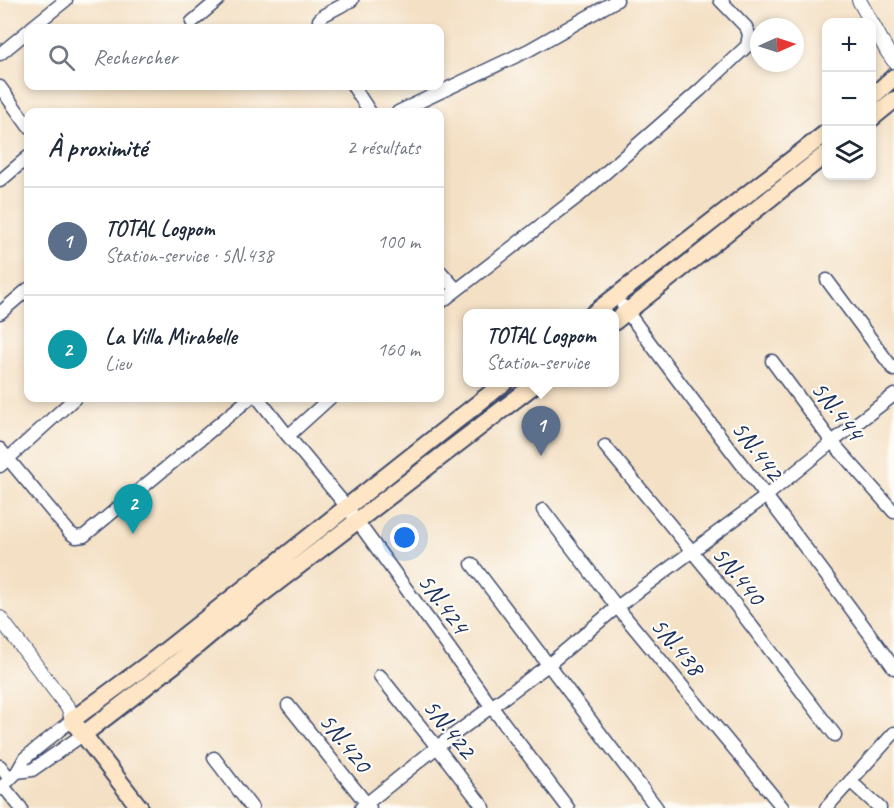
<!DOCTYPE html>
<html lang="fr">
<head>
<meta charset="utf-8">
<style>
	body { margin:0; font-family:Caveat,sans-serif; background:#f6f6f7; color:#1f2937 }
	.controls { position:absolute; right:18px; top:18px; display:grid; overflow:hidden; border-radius:12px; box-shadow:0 3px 9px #0003 }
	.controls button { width:54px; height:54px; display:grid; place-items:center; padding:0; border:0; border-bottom:2px solid #e0e1e3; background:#fff; color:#1f2937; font:30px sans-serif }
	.compass { position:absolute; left:750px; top:18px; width:54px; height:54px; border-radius:50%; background:#fff; box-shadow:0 3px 9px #0003; rotate:87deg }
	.you { position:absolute; left:405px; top:538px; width:21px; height:21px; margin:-15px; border:4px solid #fff; border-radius:50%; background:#1a73e8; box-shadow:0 0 0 9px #1a73e833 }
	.badge { display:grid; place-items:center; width:39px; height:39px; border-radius:50%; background:#d1495b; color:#fff; font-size:20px; font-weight:700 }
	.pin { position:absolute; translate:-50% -50px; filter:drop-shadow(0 2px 3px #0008) }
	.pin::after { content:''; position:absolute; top:32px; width:21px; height:18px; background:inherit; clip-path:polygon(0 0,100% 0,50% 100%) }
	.popup { position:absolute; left:463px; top:309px; width:156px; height:78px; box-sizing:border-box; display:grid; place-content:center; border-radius:12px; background:#fff; filter:drop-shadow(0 2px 4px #0005); font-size:20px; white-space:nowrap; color:#747a83 }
	.popup b { font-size:22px; color:#1f2937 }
	.popup::after { content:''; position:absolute; left:50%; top:100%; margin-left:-12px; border:12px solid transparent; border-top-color:#fff }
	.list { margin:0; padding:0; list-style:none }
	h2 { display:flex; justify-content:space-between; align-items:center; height:78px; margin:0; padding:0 24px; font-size:26px }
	h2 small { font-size:20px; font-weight:400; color:#747a83 }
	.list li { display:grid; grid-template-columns:39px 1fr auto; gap:18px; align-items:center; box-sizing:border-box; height:108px; padding:0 24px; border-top:2px solid #e0e1e3 }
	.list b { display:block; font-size:22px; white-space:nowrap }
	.list p { margin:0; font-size:20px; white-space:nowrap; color:#747a83 }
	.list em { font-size:20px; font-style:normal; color:#747a83 }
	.icon { flex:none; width:33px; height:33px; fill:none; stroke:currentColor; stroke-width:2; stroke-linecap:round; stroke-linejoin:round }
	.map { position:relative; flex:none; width:894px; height:808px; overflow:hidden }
	.search { position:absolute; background:#fff; box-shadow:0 3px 9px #0003; left:24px; top:24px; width:420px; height:66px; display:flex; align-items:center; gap:15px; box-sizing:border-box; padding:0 21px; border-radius:12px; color:#747a83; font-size:22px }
	.panel { position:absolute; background:#fff; box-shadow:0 3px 9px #0003; left:24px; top:108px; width:420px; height:294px; border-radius:12px }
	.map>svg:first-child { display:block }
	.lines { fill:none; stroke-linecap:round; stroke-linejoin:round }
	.minor-casing { stroke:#3c4a6d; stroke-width:15 }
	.tertiary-casing { stroke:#3c4a6d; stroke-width:16 }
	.secondary-casing { stroke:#3c4a6d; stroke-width:20 }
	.minor { stroke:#fff; stroke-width:12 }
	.tertiary { stroke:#fff; stroke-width:14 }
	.secondary { stroke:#fde5c5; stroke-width:16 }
	.labels { text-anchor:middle; stroke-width:4.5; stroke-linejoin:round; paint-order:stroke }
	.street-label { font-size:26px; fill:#1b2f5e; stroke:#fdfcf7 }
</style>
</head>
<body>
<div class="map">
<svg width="894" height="808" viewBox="0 0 894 808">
	<rect width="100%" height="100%" fill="#fdfcf7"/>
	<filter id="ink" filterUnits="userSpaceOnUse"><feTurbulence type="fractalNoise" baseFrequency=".0167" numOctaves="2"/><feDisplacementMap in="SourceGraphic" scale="12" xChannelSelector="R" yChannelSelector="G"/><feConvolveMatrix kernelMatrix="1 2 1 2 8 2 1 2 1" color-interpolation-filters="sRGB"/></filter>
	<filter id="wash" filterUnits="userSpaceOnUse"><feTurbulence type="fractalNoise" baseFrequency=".008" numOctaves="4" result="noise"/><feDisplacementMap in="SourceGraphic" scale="24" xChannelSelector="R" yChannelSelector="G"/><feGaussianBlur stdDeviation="1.35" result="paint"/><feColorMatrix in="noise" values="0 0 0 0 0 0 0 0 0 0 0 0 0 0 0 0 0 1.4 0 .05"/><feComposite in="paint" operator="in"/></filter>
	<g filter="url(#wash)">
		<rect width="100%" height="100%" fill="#f4e0c4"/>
	</g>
	<g filter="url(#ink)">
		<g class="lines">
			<g class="minor-casing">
				<path id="minor" d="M192,22l26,-22
					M31,28l35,-28
					M320,28l-1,-8 5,-5 28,-15
					M0,54l28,-23
					M353,86l17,26
					M0,87l28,39
					M398,112l131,-62 88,-50
					M0,181l28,-24
					M440,271l16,18
					M827,280l67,90
					M440,303l140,-108 120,-105 47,-44 2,-12 -3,-7 -26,-27
					M623,306c88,122 184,239 271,362
					M0,313l28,-24
					M772,361l60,81 62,70
					M258,398l30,38 59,71 144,199 77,102
					M288,436l42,-38
					M605,446l119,144 111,145
					M0,449l70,84 6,4 8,-1 166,-138
					M0,466l75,-68
					M543,510l74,97 166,201
					M472,564l185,244
					M380,676l57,71 47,61
					M288,705l82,103
					M214,758l38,50
					M0,766l10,13
					M17,772l15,-2 52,-36
					M850,781l30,27
					M3,786l18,22
					M0,789l17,-17 8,-14 47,-38
					M361,808l76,-61 111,-82 69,-58 148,-110 67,-55 62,-47
					M826,808l68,-75"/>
			</g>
			<g class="tertiary-casing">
				<path id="tertiary" d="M859,0l12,22
					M872,23l15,28 7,10
					M0,618l69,91 3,11"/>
			</g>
			<g class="secondary-casing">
				<path id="secondary" d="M872,97l22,-20
					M872,118l22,-18
					M593,314l233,-181
					M614,322l212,-168
					M84,734l91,-70 44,-37 319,-245
					M140,808l-68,-88 83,-61 350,-277"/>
			</g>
			<use href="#minor" class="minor"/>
			<use href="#tertiary" class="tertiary"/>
			<use href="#secondary" class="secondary"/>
		</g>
	</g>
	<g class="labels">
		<g class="street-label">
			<text transform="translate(838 410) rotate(52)" y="9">5N.444</text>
			<text transform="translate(758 450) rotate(53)" y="9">5N.442</text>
			<text transform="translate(739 575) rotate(51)" y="9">5N.440</text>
			<text transform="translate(444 603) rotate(54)" y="9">5N.424</text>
			<text transform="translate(678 646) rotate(50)" y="9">5N.438</text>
			<text transform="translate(450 728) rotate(52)" y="9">5N.422</text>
			<text transform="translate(346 742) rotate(52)" y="9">5N.420</text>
		</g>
	</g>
</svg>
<div class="controls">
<button>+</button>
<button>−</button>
<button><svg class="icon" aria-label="layers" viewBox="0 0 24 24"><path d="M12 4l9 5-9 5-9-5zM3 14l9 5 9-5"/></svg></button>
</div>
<svg class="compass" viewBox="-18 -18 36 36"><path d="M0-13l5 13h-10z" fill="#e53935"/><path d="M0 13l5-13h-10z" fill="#747a83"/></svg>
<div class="you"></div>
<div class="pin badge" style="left:541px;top:456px;background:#5c6f8a">1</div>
<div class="popup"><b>TOTAL Logpom</b>Station-service</div>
<div class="pin badge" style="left:133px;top:534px;background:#0f9aa8">2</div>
<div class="search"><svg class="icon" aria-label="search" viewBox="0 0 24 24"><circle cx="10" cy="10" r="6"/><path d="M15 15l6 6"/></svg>Rechercher</div>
<section class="panel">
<h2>À proximité<small>2 résultats</small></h2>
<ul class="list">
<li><span class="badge" style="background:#5c6f8a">1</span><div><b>TOTAL Logpom</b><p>Station-service · 5N.438</p></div><em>100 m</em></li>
<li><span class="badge" style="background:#0f9aa8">2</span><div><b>La Villa Mirabelle</b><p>Lieu</p></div><em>160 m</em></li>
</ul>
</section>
</div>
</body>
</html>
